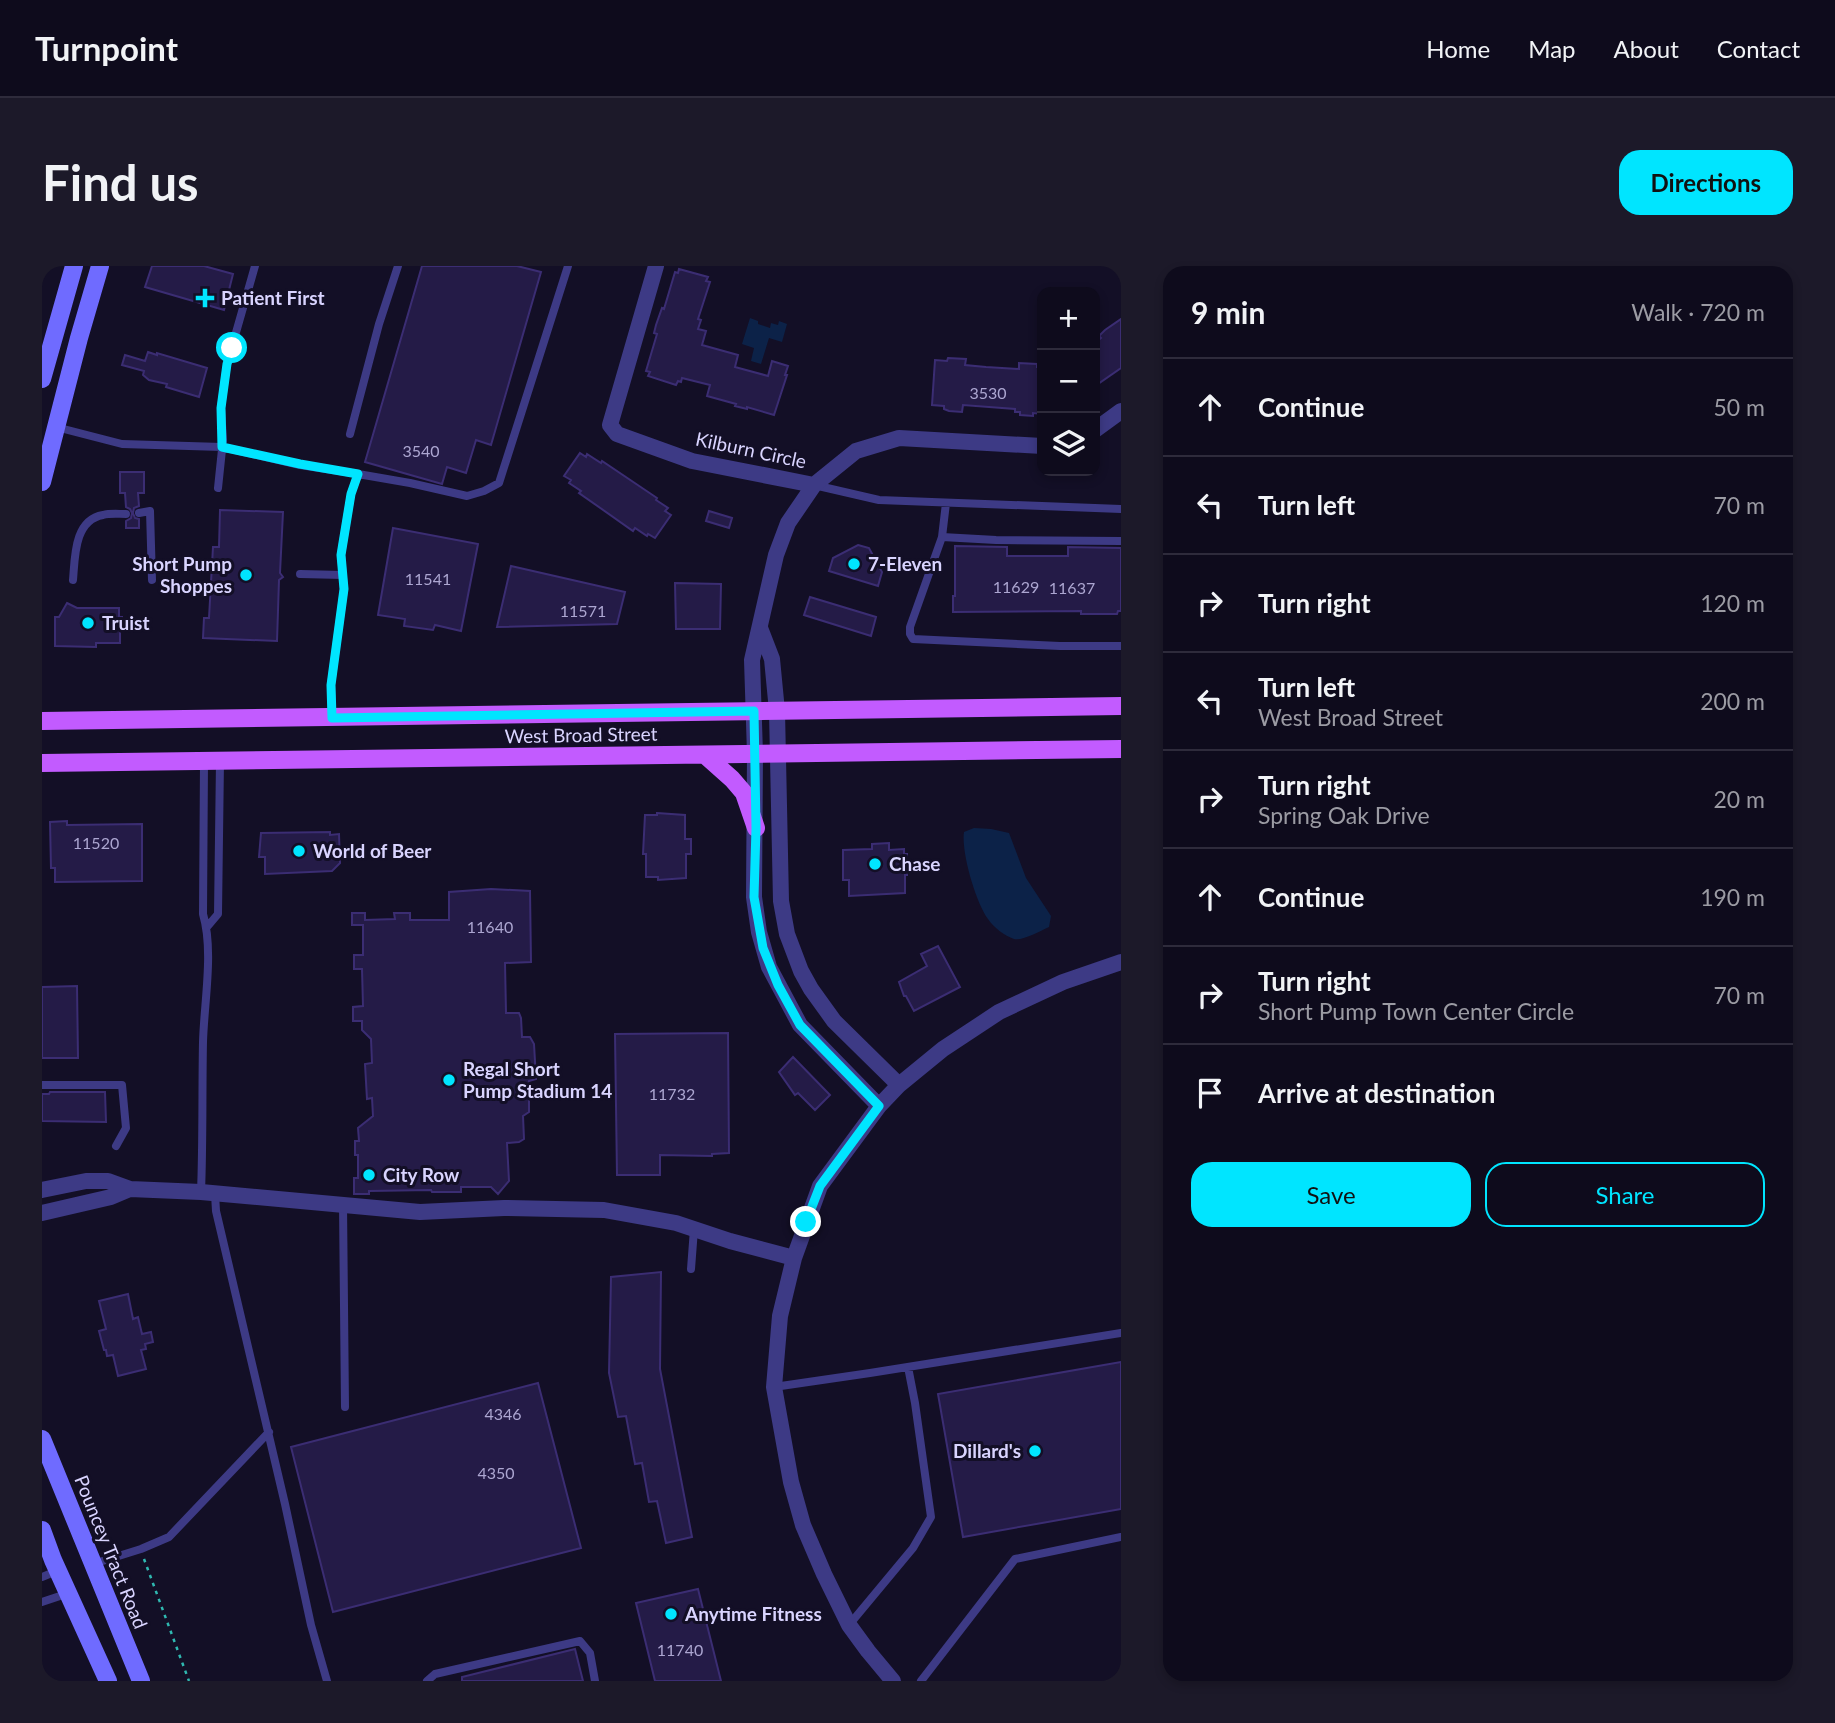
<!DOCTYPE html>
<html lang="en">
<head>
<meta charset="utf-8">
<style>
	body { margin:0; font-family:Lato,sans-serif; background:#1c1929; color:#f1f3f6 }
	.controls { position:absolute; right:21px; top:21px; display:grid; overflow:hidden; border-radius:14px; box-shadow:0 4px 10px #0003 }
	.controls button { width:63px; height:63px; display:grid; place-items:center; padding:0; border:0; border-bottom:2px solid #2e2b3b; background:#0e0b1c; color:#f1f3f6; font:35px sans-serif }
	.stop { position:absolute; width:21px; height:21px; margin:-16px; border:5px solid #00e5ff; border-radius:50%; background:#fff }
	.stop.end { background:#00e5ff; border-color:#fff; box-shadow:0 2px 7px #0008 }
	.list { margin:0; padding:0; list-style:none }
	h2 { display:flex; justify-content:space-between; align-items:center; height:91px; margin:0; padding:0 28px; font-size:30px }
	h2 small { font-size:23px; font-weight:400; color:#9b9ba3 }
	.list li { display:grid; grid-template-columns:46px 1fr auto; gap:21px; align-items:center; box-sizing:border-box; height:98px; padding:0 28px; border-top:2px solid #2e2b3b }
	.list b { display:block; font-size:26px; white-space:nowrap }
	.list p { margin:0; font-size:23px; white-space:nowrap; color:#9b9ba3 }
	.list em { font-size:23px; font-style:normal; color:#9b9ba3 }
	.actions { display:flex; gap:14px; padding:21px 28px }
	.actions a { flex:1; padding:16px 0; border:2px solid #00e5ff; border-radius:21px; text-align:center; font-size:24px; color:#00e5ff }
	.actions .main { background:#00e5ff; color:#111 }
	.icon { flex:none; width:38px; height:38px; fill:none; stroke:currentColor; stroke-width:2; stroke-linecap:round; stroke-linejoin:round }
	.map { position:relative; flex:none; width:1079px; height:1415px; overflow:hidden; border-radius:21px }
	header { display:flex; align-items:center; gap:42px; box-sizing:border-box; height:98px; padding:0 35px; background:#0e0b1c; border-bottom:2px solid #2e2b3b }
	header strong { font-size:33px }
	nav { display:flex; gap:38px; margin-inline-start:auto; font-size:24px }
	.intro { display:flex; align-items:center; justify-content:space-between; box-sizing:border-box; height:168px; padding:0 42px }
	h1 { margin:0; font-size:49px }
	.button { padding:18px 32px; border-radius:21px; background:#00e5ff; color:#111; font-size:24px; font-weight:700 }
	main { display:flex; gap:42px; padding:0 42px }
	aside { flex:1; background:#0e0b1c; border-radius:21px; box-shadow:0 4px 10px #0003 }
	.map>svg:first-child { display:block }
	.water { fill:#0c2248 }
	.building { fill:#241b47; stroke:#3b2d73; stroke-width:2 }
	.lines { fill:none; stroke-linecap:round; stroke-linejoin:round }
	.path { stroke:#2fb8b0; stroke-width:2.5; stroke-dasharray:3.5 5; stroke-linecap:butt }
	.service { stroke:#3d3a85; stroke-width:8 }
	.minor { stroke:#3d3a85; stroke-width:16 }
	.secondary { stroke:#6f6bff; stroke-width:18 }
	.primary { stroke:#c25bff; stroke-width:18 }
	.route { stroke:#00e5ff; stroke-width:9 }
	.poi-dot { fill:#00e5ff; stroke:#130f26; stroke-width:2.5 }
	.labels { text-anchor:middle; stroke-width:6; stroke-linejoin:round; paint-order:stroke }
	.number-label { font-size:16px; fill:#aca6d1 }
	.poi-label { font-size:19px; font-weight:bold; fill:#d9d4ff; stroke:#130f26; text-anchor:start }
	.street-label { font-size:19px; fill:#d9d4ff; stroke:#130f26 }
</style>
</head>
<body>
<header>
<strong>Turnpoint</strong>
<nav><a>Home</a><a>Map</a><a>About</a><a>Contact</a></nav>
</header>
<div class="intro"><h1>Find us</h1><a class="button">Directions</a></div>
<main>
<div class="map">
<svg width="1079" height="1415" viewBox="0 0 1079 1415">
	<rect width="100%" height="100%" fill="#130f26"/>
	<path class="water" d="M708,52l8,3v3l12,4 1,-5 7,2 1,-4 8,3 -5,18 -13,-4 -8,26 -10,-3 3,-13 -12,-4z
		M932,562l17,1 18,4 17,45 25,38 -2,11c-9,4 -26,14 -35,12 -9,-3 -21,-12 -26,-20 -12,-16 -27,-67 -24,-87z"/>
	<path class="building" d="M110,0h52l29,8 -9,36 -79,-23z
		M380,0h95l24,6 -50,173 -15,-5 -10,33 -19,-6 -5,17 -77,-22z
		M637,3l29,8 -2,4 4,1 -12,37 3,1 -3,9 8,2 -4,14 36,10 -3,12 33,9 4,-15 16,5 -3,9h2l-13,40 -27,-8v2l-12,-3 1,-2 -29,-8 3,-11 -28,-7 -1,4 -3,-1 -2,4 -28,-9 2,-4 -4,-1 11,-37 -3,-1 2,-8 6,-17 2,1 11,-37 3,1z
		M1079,53v49l-26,18v-43l6,-5 -2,-2 6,-6z
		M106,86l9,3v-2l50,15 -8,29 -33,-10 1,-3 -18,-4 -6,-5 1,-4 -22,-6 3,-10 20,6z
		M906,92l18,1 -1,6 21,2 33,2v-6l18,1v3h5v47l-9,-1v3l-13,-1v-3h-5v-3l-52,-4 -1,7 -13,-1 -5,-2v-3l-12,-1 3,-45 12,1z
		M538,187l6,4 1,-3 14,9 1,-2 55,37 -1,2 12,8 -3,3 6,4 -16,23 -7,-4 -1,2 -12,-8 -2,3 -54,-38 2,-2 -12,-8 2,-3 -7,-4z
		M78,206h24v21h-6l1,13 -5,2 -1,5 2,5 4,1v9h-13v-7l5,-3 1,-5 -2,-4 -4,-2 -1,-14h-5z
		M178,244l63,2 -3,61 3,4 -4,3 -2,61 -74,-3 1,-20h5l4,-71h6z
		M667,245l23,7 -3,10 -23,-7z
		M351,262l85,16 -17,87 -26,-6 -2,5 -29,-4 1,-7 -27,-4z
		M816,279l11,3 13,24 -4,14 -49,-15 4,-13z
		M913,280l52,1v9h61v-9l53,1v63h-3l-1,3h-36v-3l-128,1v-16h2z
		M469,300l114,26 -8,32 -120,3z
		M633,317l46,1 -1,45h-44z
		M768,331l66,20 -5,19 -67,-21z
		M25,337l10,5h42v9h3v11h-2v15h-24v4l-41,-1v-29h4z
		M615,547l28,2v24h6v15h-5v24l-28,2v-3h-12v-23h-3l2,-39h12z
		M25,555v4l75,-1v57l-87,1v-14h-4l-1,-46z
		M288,566v3l9,-1 1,29 -8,8 -67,3v-17h-6l2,-24z
		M847,577v7l15,-1v5h3v21h-2v18l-56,3v-16h-6v-30l29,-1v-5z
		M449,623l39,2 1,71 -26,1 1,50h13l2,5 1,19h8l4,7 2,35 -7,2v31l-6,4 1,23 -5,3 -12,1 2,38 -11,13 -7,-7h-30v5h-29l-1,-2 -62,1v3h-15v-16h4v-23h-3v-14h4l-1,-13 15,-12 -1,-18 -5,1 -2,-35 7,-1 -1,-24 -9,-9v-9h-9v-14l10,-1 -1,-37h-8v-14h9v-30h-11v-12h13v7l30,-1 -1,-6h16v7h39v-28z
		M896,680l22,41 -46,24 -8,-15h-2l-5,-14 28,-16 -6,-12z
		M35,720l1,72h-36v-71z
		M686,767l1,120 -17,1v2l-52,-1v20h-43l-2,-141z
		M751,791l37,38 -15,15 -17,-17 -3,2 -16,-23z
		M8,826h55l1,30 -64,-1v-27h7z
		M619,1006l-1,97 32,168 -26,6 -9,-42 -8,1 -7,-39 -7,1 -9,-48 -8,1 -9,-44 2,-96z
		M86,1028l5,25 5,-2 4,17 9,-2 2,10 -8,2 1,5 -5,1 5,19 -28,7 -5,-21 -6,1 -1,-6h-2l-5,-19 7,-2 -7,-28z
		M1079,1096v147l-158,28 -25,-143z
		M496,1117l43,165 -248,64 -42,-165z
		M656,1323l23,92h-66l-19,-78z
		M533,1383l8,32h-121v-4z"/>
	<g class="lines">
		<path class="path" d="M102,1293l45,122"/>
		<path class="service" d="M14,161l66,17 100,3 78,18 58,9 -7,20 -10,61 3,34 -13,96 1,33
			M308,168l29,-110 19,-58
			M316,208l52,9 57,13 17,-5 15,-8 69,-217
			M772,219l65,15 242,9
			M176,222l5,-48 -2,-32 6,-44 28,-98
			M904,237l-4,34 -32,90v7l3,5 147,7h61
			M97,247l11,-2 2,69
			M900,271l54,3 125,1
			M258,308l43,1
			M31,314c2,-23 1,-60 30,-65 7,-2 15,-1 23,-1
			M165,661l11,-13 2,-153
			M0,819h80l4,43 -10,18
			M159,926c2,-50 1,-100 2,-150 1,-39 11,-91 0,-128l1,-152
			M173,928l1,17 69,293 26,121 16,56
			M301,938l2,203
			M649,1003l3,-40
			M732,1121l96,-14 251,-40
			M51,1298l48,-15 28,-12 100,-105
			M0,1311l17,-7
			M0,1336l27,-9
			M807,1359l64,-77 18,-31 -16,-114 -7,-36
			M385,1415l8,-7 145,-33 10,12 5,28
			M879,1415l94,-122 106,-22"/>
		<path class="minor" d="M614,0l-46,159 7,9 75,27 122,24
			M1053,164l26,-19
			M718,362l12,31 5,52 4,190 6,33 14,37 10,18 23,32 65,64
			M837,840l-79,-81 -31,-58 -10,-35 -5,-35 1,-143 -3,-94 24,-105 12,-32 26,-38 42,-34 43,-13 143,8
			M0,924l44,-9h22l22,8 71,3 219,20 84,-4 100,2 72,13 54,18 64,17
			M0,947l69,-16 19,-8
			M851,1415l-25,-30 -19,-26 -25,-51 -21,-49 -12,-43 -17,-95 6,-71 14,-58 26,-72 59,-80 20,-21 44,-36 56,-37 64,-30 58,-20"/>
		<path class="secondary" d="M0,113l32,-113
			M0,216l37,-144 21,-72
			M0,1173l99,242
			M0,1264l11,30 55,121"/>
		<path class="primary" d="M0,455l1079,-15
			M663,489l27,24 12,14 12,35
			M0,497l1079,-14"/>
	</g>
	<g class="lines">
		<path class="route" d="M190,82l-5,16 -6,44 1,39 78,17 58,10 -7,20 -10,61 3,34 -13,96 1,33 422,-7 2,117 -2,69 9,51 15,37 22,40 79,81 -59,80 -14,36"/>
	</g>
	<g class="poi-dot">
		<path d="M159.5 21.5h7v7h7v7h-7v7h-7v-7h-7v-7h7z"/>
		<circle cx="812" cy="298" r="7"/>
		<circle cx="204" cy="309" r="7"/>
		<circle cx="46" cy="357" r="7"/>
		<circle cx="257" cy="585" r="7"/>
		<circle cx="833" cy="598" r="7"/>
		<circle cx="407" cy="814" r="7"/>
		<circle cx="327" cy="909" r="7"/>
		<circle cx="993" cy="1185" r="7"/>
		<circle cx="629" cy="1348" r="7"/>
	</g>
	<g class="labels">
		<g class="number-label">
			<text x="946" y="133">3530</text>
			<text x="379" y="191">3540</text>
			<text x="386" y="319">11541</text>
			<text x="974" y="327">11629</text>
			<text x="1030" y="328">11637</text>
			<text x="541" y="351">11571</text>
			<text x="54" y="583">11520</text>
			<text x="448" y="667">11640</text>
			<text x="630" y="834">11732</text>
			<text x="461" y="1154">4346</text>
			<text x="454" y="1213">4350</text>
			<text x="638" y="1390">11740</text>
		</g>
		<g class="poi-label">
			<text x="179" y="39">Patient First</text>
			<text x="190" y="305" text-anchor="end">Short Pump<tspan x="190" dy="22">Shoppes</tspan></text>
			<text x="826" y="305">7-Eleven</text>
			<text x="60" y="364">Truist</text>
			<text x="271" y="592">World of Beer</text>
			<text x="847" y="605">Chase</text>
			<text x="421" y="810">Regal Short<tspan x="421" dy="22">Pump Stadium 14</tspan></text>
			<text x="341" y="916">City Row</text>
			<text x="979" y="1192" text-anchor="end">Dillard's</text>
			<text x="643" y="1355">Anytime Fitness</text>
		</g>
		<g class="street-label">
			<text transform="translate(709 184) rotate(12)" y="7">Kilburn Circle</text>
			<text transform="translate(539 469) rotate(-1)" y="7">West Broad Street</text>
			<text transform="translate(69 1286) rotate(68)" y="7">Pouncey Tract Road</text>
		</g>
	</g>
</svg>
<div class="controls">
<button>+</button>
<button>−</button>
<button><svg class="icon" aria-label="layers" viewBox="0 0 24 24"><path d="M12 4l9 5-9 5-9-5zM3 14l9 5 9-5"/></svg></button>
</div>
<div class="stop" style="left:190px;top:82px"></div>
<div class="stop end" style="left:764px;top:956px"></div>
</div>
<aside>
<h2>9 min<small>Walk · 720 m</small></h2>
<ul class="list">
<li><svg class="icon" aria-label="ahead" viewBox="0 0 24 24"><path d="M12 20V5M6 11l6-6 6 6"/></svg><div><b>Continue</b></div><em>50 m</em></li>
<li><svg class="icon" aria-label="left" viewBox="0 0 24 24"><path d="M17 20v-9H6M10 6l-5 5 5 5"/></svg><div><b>Turn left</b></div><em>70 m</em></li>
<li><svg class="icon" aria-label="right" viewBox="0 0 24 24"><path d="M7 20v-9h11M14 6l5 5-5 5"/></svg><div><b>Turn right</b></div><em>120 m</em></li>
<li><svg class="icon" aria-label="left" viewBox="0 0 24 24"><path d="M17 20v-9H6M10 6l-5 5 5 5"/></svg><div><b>Turn left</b><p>West Broad Street</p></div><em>200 m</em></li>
<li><svg class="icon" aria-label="right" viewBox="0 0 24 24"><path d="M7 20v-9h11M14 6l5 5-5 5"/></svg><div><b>Turn right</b><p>Spring Oak Drive</p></div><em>20 m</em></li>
<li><svg class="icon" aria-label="ahead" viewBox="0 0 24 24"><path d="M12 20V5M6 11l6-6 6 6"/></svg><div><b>Continue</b></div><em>190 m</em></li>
<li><svg class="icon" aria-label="right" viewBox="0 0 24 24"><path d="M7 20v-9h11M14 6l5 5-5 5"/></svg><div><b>Turn right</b><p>Short Pump Town Center Circle</p></div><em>70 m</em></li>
<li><svg class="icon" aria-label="arrive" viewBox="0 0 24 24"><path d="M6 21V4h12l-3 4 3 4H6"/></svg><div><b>Arrive at destination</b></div></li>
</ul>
<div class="actions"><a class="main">Save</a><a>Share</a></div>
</aside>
</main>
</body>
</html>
